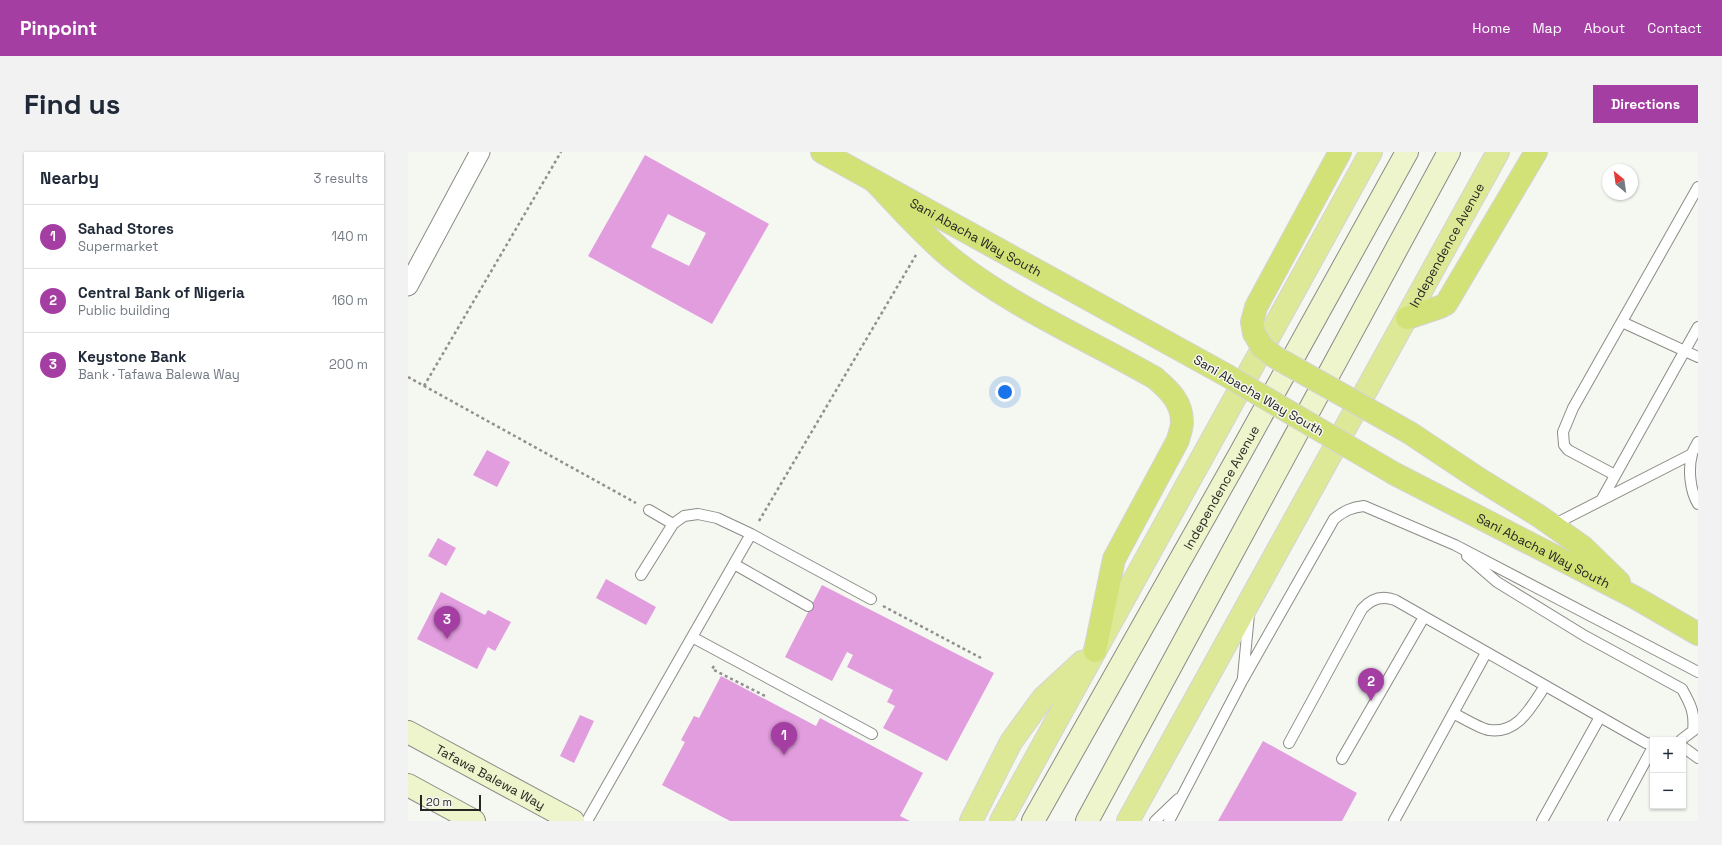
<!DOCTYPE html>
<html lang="en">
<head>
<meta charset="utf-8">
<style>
	body { margin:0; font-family:"Space Grotesk",sans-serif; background:#f2f2f3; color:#1f2937 }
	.controls { position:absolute; right:12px; bottom:12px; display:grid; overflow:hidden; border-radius:0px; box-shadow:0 1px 3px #0004 }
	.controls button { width:36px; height:36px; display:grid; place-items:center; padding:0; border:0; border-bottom:1px solid #e0e1e3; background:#fff; color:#1f2937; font:20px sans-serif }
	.compass { position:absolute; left:1194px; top:12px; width:36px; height:36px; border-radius:50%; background:#fff; box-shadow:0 1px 3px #0004; rotate:331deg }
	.scale { position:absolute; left:12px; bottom:10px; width:61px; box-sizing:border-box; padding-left:4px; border:2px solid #262624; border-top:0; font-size:11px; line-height:14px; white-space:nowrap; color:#262624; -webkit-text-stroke:3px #f5f7f1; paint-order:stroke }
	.you { position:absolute; left:597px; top:240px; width:14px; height:14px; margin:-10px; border:3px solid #fff; border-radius:50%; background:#1a73e8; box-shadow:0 0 0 6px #1a73e833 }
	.badge { display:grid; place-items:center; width:26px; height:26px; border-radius:50%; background:#a43ea3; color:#fff; font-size:13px; font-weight:700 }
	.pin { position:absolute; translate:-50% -33px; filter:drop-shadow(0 1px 2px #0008) }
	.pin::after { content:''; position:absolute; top:21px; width:14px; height:12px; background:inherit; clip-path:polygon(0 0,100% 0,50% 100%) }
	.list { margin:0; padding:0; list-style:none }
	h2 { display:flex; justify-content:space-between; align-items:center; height:52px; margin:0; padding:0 16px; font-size:17px }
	h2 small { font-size:13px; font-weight:400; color:#747a83 }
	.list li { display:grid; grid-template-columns:26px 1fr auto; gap:12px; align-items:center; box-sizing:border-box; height:64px; padding:0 16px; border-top:1px solid #e0e1e3 }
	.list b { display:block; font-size:15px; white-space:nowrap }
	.list p { margin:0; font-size:13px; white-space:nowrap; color:#747a83 }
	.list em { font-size:13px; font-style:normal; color:#747a83 }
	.map { position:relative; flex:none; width:1290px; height:669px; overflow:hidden; border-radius:0px }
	header { display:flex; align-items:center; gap:24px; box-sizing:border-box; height:56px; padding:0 20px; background:#a43ea3; color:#fff }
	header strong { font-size:19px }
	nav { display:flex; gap:22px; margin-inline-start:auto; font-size:14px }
	.intro { display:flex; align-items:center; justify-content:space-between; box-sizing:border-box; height:96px; padding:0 24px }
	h1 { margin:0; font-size:28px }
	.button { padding:10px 18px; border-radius:0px; background:#a43ea3; color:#fff; font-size:14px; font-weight:700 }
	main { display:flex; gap:24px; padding:0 24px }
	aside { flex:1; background:#fff; border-radius:0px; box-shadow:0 1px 3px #0004 }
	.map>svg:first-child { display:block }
	.building { fill:#e29dde; fill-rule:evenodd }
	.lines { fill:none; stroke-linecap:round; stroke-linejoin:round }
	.service-casing { stroke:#8b8c87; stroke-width:12 }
	.minor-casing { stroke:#8b8c87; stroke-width:21 }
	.secondary-casing { stroke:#8b8c87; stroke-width:24 }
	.primary-casing { stroke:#d4d4d3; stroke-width:24 }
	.trunk-casing { stroke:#d4d4d3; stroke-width:24 }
	.path { stroke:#90918d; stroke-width:2.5; stroke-dasharray:3 3; stroke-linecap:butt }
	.service { stroke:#fff; stroke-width:10 }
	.minor { stroke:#fff; stroke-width:19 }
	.secondary { stroke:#eef4cb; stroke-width:22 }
	.primary { stroke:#dee998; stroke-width:22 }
	.trunk { stroke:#d3e276; stroke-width:22 }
	.trunk-bridge-casing { stroke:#d4d4d3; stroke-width:24; stroke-linecap:butt }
	.trunk-bridge { stroke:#d3e276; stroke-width:22 }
	.labels { text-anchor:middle; stroke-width:3; stroke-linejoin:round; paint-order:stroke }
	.street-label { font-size:13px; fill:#262624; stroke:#f5f7f1 }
</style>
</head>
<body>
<header>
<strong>Pinpoint</strong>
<nav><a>Home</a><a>Map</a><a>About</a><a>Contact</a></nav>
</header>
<div class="intro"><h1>Find us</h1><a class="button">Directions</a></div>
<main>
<aside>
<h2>Nearby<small>3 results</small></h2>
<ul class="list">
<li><span class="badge">1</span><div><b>Sahad Stores</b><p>Supermarket</p></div><em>140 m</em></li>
<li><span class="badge">2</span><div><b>Central Bank of Nigeria</b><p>Public building</p></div><em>160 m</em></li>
<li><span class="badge">3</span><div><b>Keystone Bank</b><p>Bank · Tafawa Balewa Way</p></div><em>200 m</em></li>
</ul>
</aside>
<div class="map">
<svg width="1290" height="669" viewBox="0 0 1290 669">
	<rect width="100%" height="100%" fill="#f5f7f1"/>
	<path class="building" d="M237,3l124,69 -57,100 -124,-68zM260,62l38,19 -17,33 -38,-19z
		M79,298l23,12 -13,25 -24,-12z
		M30,386l18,10 -10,18 -18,-10z
		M198,427l50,28 -10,18 -50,-27z
		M414,433l172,88 -47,88 -64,-33 12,-22 -8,-4 6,-12 -46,-23 6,-12 -6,-3 -15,29 -47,-24z
		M33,440l44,23 3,-5 23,12 -16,29 -7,-4 -11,22 -60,-30z
		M313,524l95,50 4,-8 103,55 -23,43 10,5h-180l-68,-36 23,-43 -4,-2 13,-24 5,2z
		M172,563l14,6 -20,42 -14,-7z
		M855,589l94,52 -15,28h-124z"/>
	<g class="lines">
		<g class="service-casing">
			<path id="service" d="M1214,170l76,35
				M1290,290c-2,4 -5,8 -6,12 -4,15 -2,37 6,50
				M1207,323l-47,-25 -4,-5 -1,-13 10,-24 125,-221
				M1194,347l96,-172
				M241,358l24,14
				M1145,373l139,-71
				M1059,404l30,26 88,54 97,53c9,16 13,24 11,42
				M326,412l74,42
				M233,423l32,-51 11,-8 14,-2 19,4 34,16 120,65
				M284,485l59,-103
				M835,525l6,-63
				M1045,561c8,4 28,16 36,17 29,4 42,-23 56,-44
				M1273,588l17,-13
				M881,591l73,-134c9,-10 20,-14 33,-9l251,143 7,1
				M1275,595l15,11
				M934,607l82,-142
				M179,669l105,-184 180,97
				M747,669l23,-22
				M761,669l73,-140 92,-162c10,-8 18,-12 30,-13l91,39 243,127
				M986,669l92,-168
				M1134,669l58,-104
				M1205,669l40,-74"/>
		</g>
		<g class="minor-casing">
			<path id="minor" d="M0,134l72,-134"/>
		</g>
		<g class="secondary-casing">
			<g id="secondary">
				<path id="s1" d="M0,580l165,89"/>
				<path d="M0,633l66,36"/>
				<path id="s2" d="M625,669l208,-369 166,-300"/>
				<path d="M679,669l362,-669"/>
			</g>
		</g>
		<g class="primary-casing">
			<g id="primary">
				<path d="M563,669l40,-79 32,-44 39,-36"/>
				<path d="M593,669l370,-669"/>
				<path id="s3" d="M720,669l370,-669"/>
			</g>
		</g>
		<g class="trunk-casing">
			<g id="trunk">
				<path id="s4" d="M414,0l404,223"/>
				<path d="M466,29c25,26 49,54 77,77 61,49 136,81 204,120 14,12 27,24 27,44 0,6 -3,13 -4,18l-64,119 -19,92"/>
				<path d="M999,166l33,-11 6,-3 90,-152"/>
				<path d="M846,181l-2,-11 4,-15 84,-155"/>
				<path d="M1002,281l69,46 60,37 44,31 36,35"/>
				<path id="s5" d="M987,322l241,124 62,36"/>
			</g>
		</g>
		<path class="path" d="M0,225l228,126
			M16,234l137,-234
			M351,369l157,-266
			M475,454l98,52
			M306,514l-2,3 55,28"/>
		<use href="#service" class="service"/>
		<use href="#minor" class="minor"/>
		<use href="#secondary" class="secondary"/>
		<use href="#primary" class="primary"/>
		<use href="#trunk" class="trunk"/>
		<g class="trunk-bridge-casing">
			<path id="trunk-bridge" d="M846,181l8,14 13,10 135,76
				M818,223l169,99"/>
		</g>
		<use href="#trunk-bridge" class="trunk-bridge"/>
	</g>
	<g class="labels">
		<g class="street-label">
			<text dy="5" stroke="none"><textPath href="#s4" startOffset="176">Sani Abacha Way South</textPath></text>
			<text dy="5" stroke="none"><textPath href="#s3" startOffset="658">Independence Avenue</textPath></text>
			<text transform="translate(851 243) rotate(30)" y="5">Sani Abacha Way South</text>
			<text dy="5" stroke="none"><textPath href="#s2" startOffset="383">Independence Avenue</textPath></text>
			<text dy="5" stroke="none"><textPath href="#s5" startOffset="167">Sani Abacha Way South</textPath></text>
			<text dy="5" stroke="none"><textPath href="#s1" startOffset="94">Tafawa Balewa Way</textPath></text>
		</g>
	</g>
</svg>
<div class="controls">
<button>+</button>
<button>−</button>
</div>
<svg class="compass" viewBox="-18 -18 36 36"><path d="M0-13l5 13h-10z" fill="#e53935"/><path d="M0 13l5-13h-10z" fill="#747a83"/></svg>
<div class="scale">20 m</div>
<div class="you"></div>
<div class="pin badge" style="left:376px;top:603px">1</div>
<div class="pin badge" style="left:963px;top:549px">2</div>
<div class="pin badge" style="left:39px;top:487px">3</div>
</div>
</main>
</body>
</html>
